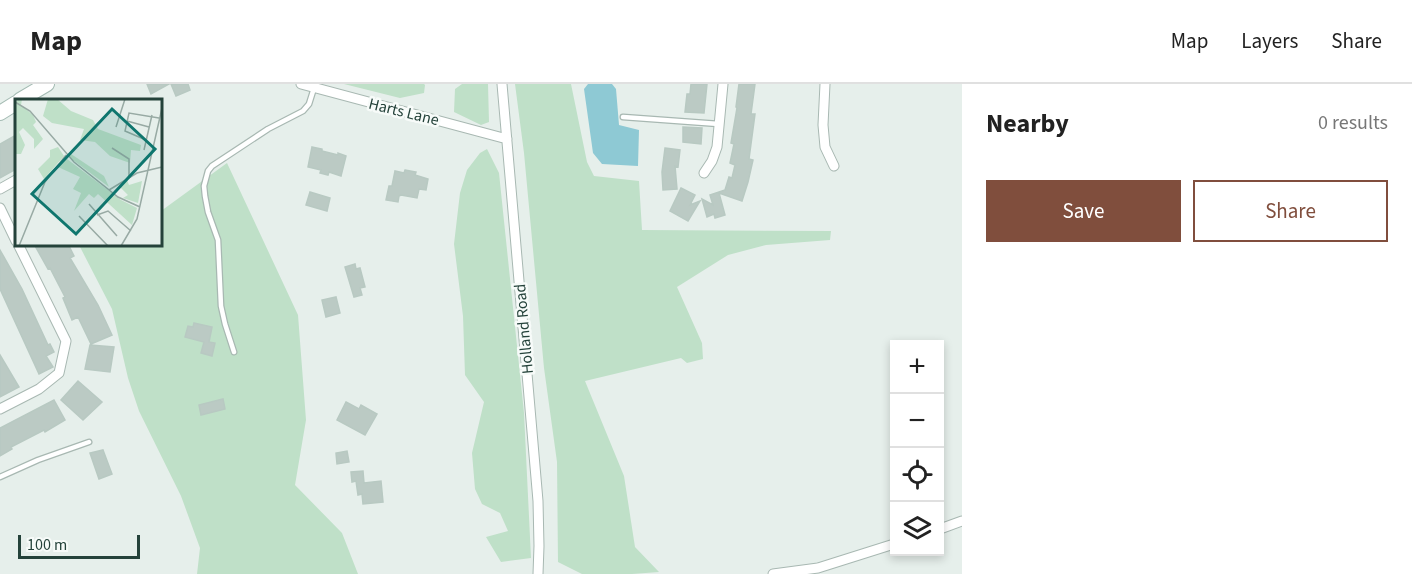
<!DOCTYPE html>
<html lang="en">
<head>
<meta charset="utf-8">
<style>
	body { margin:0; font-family:"Source Sans 3",sans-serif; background:#f2f2f2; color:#222 }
	.controls { position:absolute; right:18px; bottom:18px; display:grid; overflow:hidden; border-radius:0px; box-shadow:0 3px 9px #0003 }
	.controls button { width:54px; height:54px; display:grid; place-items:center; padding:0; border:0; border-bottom:2px solid #e0e0e0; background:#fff; color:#222; font:30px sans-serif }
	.scale { position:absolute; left:18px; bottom:15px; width:122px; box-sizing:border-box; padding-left:6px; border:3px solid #24423a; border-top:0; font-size:16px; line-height:21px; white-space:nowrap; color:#24423a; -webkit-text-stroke:4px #f7fbf9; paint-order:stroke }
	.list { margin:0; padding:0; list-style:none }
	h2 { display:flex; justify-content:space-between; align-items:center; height:78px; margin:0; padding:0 24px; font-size:26px }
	h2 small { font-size:20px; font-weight:400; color:#767676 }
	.actions { display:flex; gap:12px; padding:18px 24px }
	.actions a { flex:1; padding:14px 0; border:2px solid #804e3d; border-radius:0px; text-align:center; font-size:21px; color:#804e3d }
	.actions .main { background:#804e3d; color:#fff }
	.icon { flex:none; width:33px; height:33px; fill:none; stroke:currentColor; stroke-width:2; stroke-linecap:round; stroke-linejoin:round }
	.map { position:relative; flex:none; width:962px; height:490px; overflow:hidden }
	header { display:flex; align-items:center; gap:36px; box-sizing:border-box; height:84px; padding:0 30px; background:#fff; border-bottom:2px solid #e0e0e0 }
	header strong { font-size:28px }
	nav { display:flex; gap:33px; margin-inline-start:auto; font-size:21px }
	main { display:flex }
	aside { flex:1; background:#fff }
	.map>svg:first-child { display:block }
	.green { fill:#bfe0c8 }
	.water { fill:#8ec9d4 }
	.building { fill:#bbcac4; stroke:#b8c9c2; stroke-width:1.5 }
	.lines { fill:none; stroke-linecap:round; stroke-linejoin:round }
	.service-casing { stroke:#a8b8b2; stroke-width:7 }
	.minor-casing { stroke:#a8b8b2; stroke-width:11 }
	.secondary-casing { stroke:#a4bbb3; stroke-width:16 }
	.service { stroke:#fff; stroke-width:4.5 }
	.minor { stroke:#fff; stroke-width:9 }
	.secondary { stroke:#fff; stroke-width:14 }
	.labels { text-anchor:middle; stroke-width:5; stroke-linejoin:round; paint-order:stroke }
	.street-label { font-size:16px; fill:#24423a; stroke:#f7fbf9 }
	.inset-road { fill:none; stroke:#98aaa4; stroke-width:1.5 }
	.view { fill:#0f766e; fill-opacity:0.15; stroke:#0f766e; stroke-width:3 }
	.inset-edge { fill:none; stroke:#24423a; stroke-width:3 }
</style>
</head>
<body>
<header>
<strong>Map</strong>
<nav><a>Map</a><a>Layers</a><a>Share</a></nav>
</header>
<main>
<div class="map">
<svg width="962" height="490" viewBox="0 0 962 490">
	<rect width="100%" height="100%" fill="#e6efeb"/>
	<path class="green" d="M344,0h80l1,1 -1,8 -24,5z
		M462,0h26l1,38 -8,3 -27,-13 1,-23z
		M515,0h56l16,78 7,14 45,5 3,49 189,1 -1,9 -64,5 -38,10 -51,32 25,56 1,16 -16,4 -6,-5 -96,23 39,95 11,71 24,25 -27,2h-50l-24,-12 -1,-100 -13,-94 -20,-215z
		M487,65l12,24 25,240 7,145 -30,4 -15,-25 22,-6 -8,-18 -18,-9 -7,-15 -3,-36 12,-51 -19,-27 -2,-59 -9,-72 6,-51 7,-23 13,-17z
		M227,79l71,152 8,105 -11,65 47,48 16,41h-161l3,-26 -19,-52 -42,-85 -11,-33 -16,-69 -33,-64 81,-1 1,-33z"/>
	<path class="water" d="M588,0h24l4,5 3,36 20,5 -1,36 -36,-2 -9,-11 -9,-64z"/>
	<path class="building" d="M147,0h22l-18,10z
		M171,0h17l2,6 -14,6z
		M691,0h16l-3,29 -19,-1 2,-18h3z
		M739,0h16l-4,30h4l-6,45 4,1 -5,22 -6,19 -23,-8 6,22 -10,3 -1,-4 -7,3 -5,-18 11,6 -3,-10 15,-5 4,-13 3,1 3,-13 -5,-2 4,-19 -3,-1 6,-35 -1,-1z
		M683,43l19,1 -1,16 -18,-2z
		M16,51v34l-16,9v-34z
		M312,63l10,2v2l16,4v-2l8,3 -5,20 -12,-4 -1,3 -8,-2 1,-3 -13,-3z
		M665,64l15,2 -2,17 -3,-1 2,23 -14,1 -1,-18z
		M405,86l11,2 -1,3 13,4 -2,11 -7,-1 -2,9 -16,-3 -2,1 -1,6 -12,-2 3,-14h3l3,-15 9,2z
		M681,104l14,7 -5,10 10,-4 -12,20 -18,-10z
		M310,108l20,6 -3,13 -21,-6z
		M34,160h34l6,12 -4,2 28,47 14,30 -21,9 -13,-27 -6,3 -9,-22 2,-1 -15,-29 -2,1z
		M0,166l22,39 26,56 2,-1 4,8 -8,4 7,11 -14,7 -39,-85z
		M355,180l1,5 4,-1 5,19 -5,1 2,7 -8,2 -9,-30z
		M336,213l4,16 -14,4 -4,-17z
		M194,239l18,4 -3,15 6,1 -3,13 -11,-3 3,-11 -19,-5 3,-11 5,1z
		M90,261l24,2 -4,25 -25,-3z
		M0,271l19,32 -19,10z
		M78,297l24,21 -19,18 -22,-20z
		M223,315l2,10 -24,6 -2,-10z
		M54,316l11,20 -20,12 -1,-2 -33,17 1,2 -12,7v-28z
		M346,318l13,7 2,-4 16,9 -12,21 -28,-15z
		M103,366l9,24 -13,5 -9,-26z
		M347,367l2,11 -12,2 -1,-11z
		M363,387l1,12 17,-2 2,21 -20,2 -1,-10 -4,1 -2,-14 -4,1 -1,-10z"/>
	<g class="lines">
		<g class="service-casing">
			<path id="service" d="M623,33l96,7
				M234,268l-9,-28 -4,-18 -3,-66 -10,-28 -3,-16 -1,-10 4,-15 4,-5 56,-37 35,-18 6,-7 5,-16
				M0,393l38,-17 51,-18"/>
		</g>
		<g class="minor-casing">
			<path id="minor" d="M301,0l206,55
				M502,0l36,417 1,45 -1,28
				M825,0l-2,41 2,22 9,19
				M704,89l8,-12 5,-14 6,-63
				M0,105l16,-9
				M0,124l16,33
				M0,325l39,-20 20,-16 7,-32 -48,-97
				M940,445l22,-8
				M773,490l45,-6 76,-24"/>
		</g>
		<g class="secondary-casing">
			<path id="secondary" d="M20,16l27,-16
				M0,29l16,-10"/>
		</g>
		<use href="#service" class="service"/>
		<use href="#minor" class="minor"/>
		<use href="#secondary" class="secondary"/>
	</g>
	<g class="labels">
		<g class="street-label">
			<text transform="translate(404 27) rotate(14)" y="6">Harts Lane</text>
			<text transform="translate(523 245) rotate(-95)" y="6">Holland Road</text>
		</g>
	</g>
	<g transform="translate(15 15)">
		<rect width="147" height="147" fill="#e6efeb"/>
		<path d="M7,0l-1,6 12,10 3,7 -3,3 10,14 -9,10v-10l-11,-11 -4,4 6,13 -4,9h-6v-53zM33,0h9l14,12 22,9 5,9 43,16 -1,6 -9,-1 -1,13 -20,-7 -15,-14 -15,-2 4,-11 -32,-6 -9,-7zM43,48l6,9 -20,23 -6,-10 12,-12v-7zM56,55l33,22 5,11 -40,-30zM52,60l54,41 16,8 -5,17 -34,-31 -4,4 -5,-4 -15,17 7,-18 -8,-4 7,-12 -22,-10zM112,81l2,5 13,-4 -4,22 -15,-5 5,-3 -9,-9z" fill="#bfe0c8"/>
		<path class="inset-road" d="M0,3l15,9 44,51 44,35 22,10M112,22l22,6M101,28l9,-28M131,41l-21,-9 4,-18 30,5M97,49l17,11v18M129,51l8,-35M94,91l28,-17 25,-6M74,105l28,32M82,116l11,-4 23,20M64,117l29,30M4,147l26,-64 21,-27M106,147l16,-27 25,-111"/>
		<path class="view" d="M97,10l43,40 -79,85 -44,-40z"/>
		<rect width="147" height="147" class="inset-edge"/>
	</g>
</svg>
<div class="controls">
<button>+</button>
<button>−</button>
<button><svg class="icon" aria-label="locate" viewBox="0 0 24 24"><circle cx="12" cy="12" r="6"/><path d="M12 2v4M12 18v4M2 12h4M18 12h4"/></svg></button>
<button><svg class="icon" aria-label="layers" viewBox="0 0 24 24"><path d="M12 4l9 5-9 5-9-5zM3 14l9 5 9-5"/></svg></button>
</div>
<div class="scale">100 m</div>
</div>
<aside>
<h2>Nearby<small>0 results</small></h2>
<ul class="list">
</ul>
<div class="actions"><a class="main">Save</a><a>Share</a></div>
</aside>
</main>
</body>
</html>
